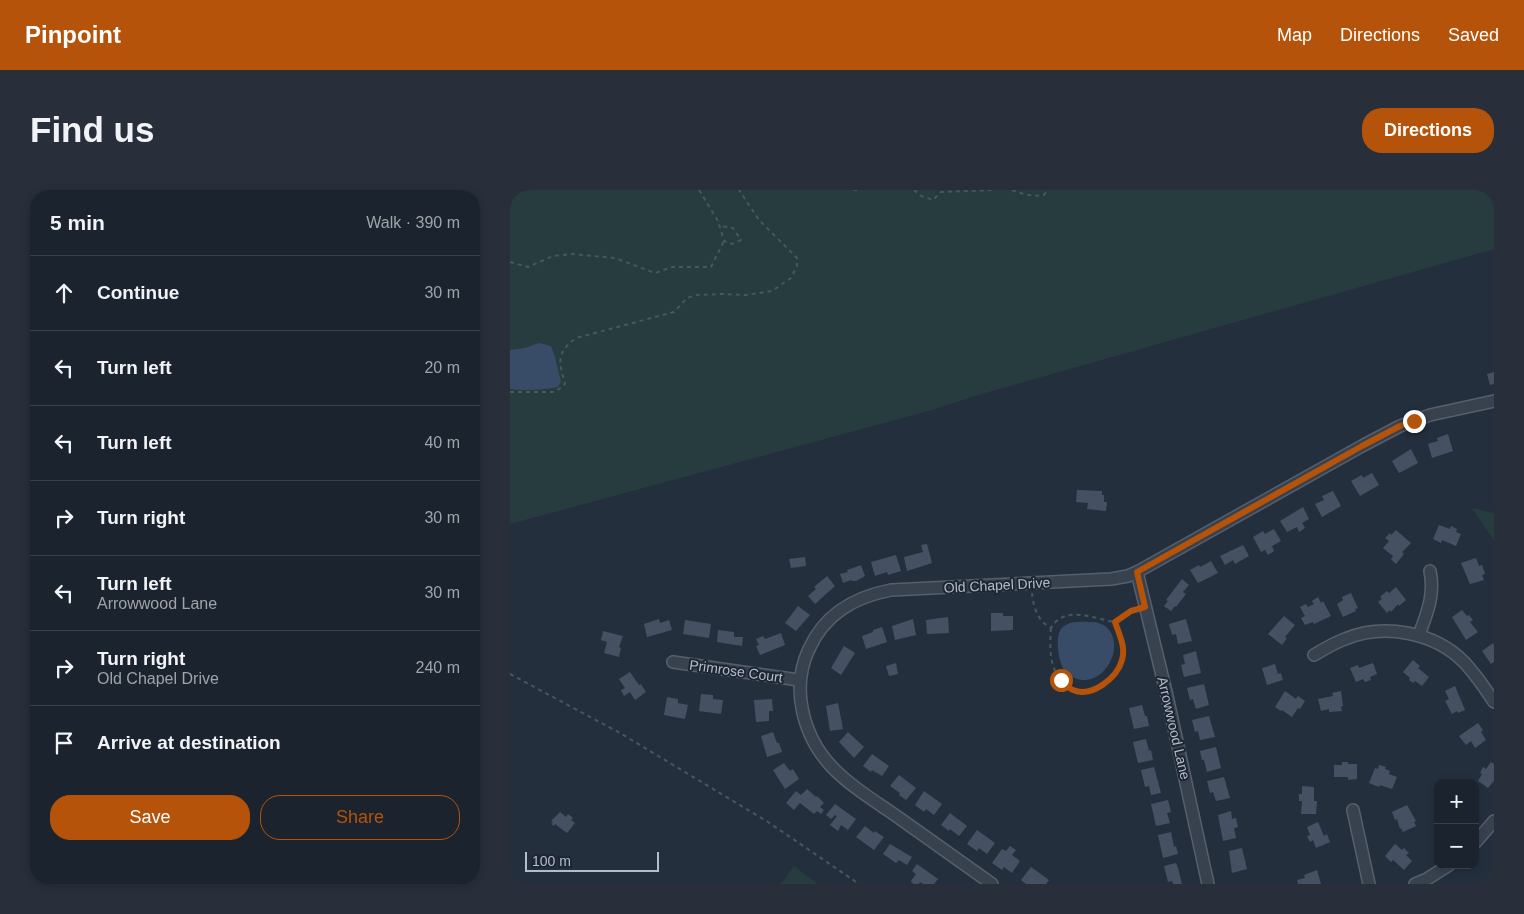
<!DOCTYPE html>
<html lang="en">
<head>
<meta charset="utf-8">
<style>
	body { margin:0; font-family:Helvetica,sans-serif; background:#282f3a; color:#f1f3f6 }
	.controls { position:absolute; right:15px; bottom:15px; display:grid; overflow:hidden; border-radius:10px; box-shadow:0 2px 8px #0003 }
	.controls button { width:45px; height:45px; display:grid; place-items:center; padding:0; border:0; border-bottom:1px solid #39404a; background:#1b232e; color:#f1f3f6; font:25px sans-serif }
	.scale { position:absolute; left:15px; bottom:12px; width:134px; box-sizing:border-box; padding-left:5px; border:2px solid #b4bcc9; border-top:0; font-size:14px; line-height:18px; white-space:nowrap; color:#b4bcc9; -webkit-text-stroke:4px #1d2633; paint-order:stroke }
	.stop { position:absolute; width:15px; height:15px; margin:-11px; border:4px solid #b45309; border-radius:50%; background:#fff }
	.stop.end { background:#b45309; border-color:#fff; box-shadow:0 1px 5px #0008 }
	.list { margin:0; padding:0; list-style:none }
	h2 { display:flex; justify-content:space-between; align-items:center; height:65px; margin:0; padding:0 20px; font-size:21px }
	h2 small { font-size:16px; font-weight:400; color:#a0a4aa }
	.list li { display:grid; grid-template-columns:32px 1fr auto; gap:15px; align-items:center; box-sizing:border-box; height:75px; padding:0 20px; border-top:1px solid #39404a }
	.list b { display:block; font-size:19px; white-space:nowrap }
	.list p { margin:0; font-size:16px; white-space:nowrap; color:#a0a4aa }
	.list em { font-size:16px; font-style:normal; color:#a0a4aa }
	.actions { display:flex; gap:10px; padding:15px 20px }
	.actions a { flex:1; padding:11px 0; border:1px solid #b45309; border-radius:20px; text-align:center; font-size:18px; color:#b45309 }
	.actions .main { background:#b45309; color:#fff }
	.icon { flex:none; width:28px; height:28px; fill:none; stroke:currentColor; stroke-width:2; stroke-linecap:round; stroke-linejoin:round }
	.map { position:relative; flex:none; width:984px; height:694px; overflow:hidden; border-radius:20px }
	header { display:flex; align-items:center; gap:30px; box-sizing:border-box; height:70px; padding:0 25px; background:#b45309; color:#fff }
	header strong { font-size:24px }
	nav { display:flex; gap:28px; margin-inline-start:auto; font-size:18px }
	.intro { display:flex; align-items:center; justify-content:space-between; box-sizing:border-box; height:120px; padding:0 30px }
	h1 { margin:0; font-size:35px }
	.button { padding:12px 22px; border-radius:20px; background:#b45309; color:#fff; font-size:18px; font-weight:700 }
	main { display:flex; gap:30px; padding:0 30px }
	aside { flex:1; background:#1b232e; border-radius:20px; box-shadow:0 2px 8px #0003 }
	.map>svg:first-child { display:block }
	.green { fill:#263c3f }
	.water { fill:#394c67 }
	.building { fill:#455162 }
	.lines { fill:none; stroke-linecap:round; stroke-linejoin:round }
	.minor-casing { stroke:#565f6c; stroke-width:14 }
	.path { stroke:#44595c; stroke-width:2; stroke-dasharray:4 4; stroke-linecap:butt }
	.minor { stroke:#38414e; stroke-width:11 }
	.route { stroke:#b45309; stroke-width:6 }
	.labels { text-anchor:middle; stroke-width:4; stroke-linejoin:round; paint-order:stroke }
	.street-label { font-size:14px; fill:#b4bcc9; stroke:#1d2633 }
</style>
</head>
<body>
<header>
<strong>Pinpoint</strong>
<nav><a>Map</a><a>Directions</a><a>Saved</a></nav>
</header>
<div class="intro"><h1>Find us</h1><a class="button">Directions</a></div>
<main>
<aside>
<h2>5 min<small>Walk · 390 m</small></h2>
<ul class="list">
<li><svg class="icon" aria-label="ahead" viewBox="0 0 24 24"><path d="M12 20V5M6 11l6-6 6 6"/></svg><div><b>Continue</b></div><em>30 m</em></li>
<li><svg class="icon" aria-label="left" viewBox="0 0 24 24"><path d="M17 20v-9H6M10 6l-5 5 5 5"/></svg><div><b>Turn left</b></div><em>20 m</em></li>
<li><svg class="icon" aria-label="left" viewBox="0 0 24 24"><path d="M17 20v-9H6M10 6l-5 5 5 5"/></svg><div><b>Turn left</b></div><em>40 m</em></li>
<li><svg class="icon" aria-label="right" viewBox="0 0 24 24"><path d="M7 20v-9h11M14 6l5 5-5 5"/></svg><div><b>Turn right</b></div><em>30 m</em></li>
<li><svg class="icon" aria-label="left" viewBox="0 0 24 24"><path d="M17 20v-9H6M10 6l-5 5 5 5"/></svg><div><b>Turn left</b><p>Arrowwood Lane</p></div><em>30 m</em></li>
<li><svg class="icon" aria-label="right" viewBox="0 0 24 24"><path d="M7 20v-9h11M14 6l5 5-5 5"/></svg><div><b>Turn right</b><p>Old Chapel Drive</p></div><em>240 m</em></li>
<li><svg class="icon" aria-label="arrive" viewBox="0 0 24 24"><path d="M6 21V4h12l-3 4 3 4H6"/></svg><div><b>Arrive at destination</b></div></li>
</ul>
<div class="actions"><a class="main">Save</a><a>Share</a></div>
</aside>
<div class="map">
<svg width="984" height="694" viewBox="0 0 984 694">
	<rect width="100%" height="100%" fill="#242f3e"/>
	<path class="green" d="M0,0h984v59l-516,146 -46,15 -422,114z
		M962,318l22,5v28z
		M284,676l24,18h-37z"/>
	<path class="water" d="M29,153l12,3 4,11 6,25 -3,5c-16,3 -32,4 -48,2v-39l15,-2z
		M585,432c4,1 10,3 13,7 19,21 -9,63 -35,48 -5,-3 -9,-6 -11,-11 -4,-10 -8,-33 2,-40 8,-6 21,-4 31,-4z"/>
	<path class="building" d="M984,182v12l-4,1 -3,-11z
		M938,244l5,17 -21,7 -4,-14 10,-3 -1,-3z
		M901,259l7,14 -19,10 -7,-12z
		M862,283l7,12 -19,11 -9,-15 11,-6 1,3z
		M567,300l25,1v4h2v7h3l-1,9 -19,-2 1,-6 -12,-1z
		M823,301l8,15 -19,11 -7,-13 9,-4 -2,-4z
		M793,317l6,12 -7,4 3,5 -6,4 -2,-5 -10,5 -7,-11z
		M929,335l11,4 1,-3 6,3 -1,3 5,2 -5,12 -14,-6 -1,3 -8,-4z
		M764,339l7,12 -9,5 2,5 -6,4 -3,-5 -4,2 -8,-15 10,-6 2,3z
		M886,340l15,13 -9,9 2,2 -8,10 -5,-5 2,-3 -10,-8 6,-7 -4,-3 5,-5 1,2z
		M417,354l5,19 -25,8 -3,-14 19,-5 -2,-7z
		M733,355l6,11 -14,8 -2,-4 -8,5 -5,-9z
		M386,365l5,16 -13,4 -1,-3 -12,4 -4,-14z
		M295,367l1,9 -15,2 -2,-9z
		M966,368l3,8 3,-1 3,9 -3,1 2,5 -14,4 -9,-21z
		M701,371l7,12 -20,10 -8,-13 9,-5 1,2z
		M351,375l4,11 -9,5h-4l-1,-1 -8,3 -3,-9 8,-2 -1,-2z
		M317,386l8,10 -20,18 -7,-8 8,-7 -2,-2z
		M672,389l7,6 -6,7 3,2 -10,13 -1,-1 -4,5 -7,-5 4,-5 -2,-1z
		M886,397l10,13 -7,6 -1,-2 -7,8 -1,-2 -3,3 -9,-11 4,-3 -2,-2 7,-6 2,2z
		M841,403l7,15 -3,1 1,2 -13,6 -6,-13 6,-4 -1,-3z
		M808,407l3,6 2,-2 8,15 -17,8 -1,-2 -8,3 -4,-7 4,-2 -5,-9 6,-3 2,3 6,-3 -2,-3z
		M288,416l12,9 -14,16 -11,-8z
		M952,420l5,6 2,-1 4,5 -3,2 8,10 -12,8 -14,-23z
		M481,423h12v3h10v14l-22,1z
		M774,426l11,9 -10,12 2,1 -5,7 -14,-11z
		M438,427l1,16 -22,1 -1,-14z
		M149,429l1,4 9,-3 3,10 -25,7 -3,-13z
		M403,429l3,16 -21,5 -3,-14z
		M676,429l6,22 -14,3 -2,-10 -4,1 -3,-11z
		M175,430l26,4 -2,14 -26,-4z
		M372,437l5,15 -21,7 -4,-13 11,-4v-2z
		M208,440l16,2v5h9l-1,9 -25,-4z
		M93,441l20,5 -4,11 2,1 -2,9 -15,-4 3,-11 -6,-2z
		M271,443l4,12 -25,10 -4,-9 3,-1 -3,-6 7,-3 2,3z
		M983,453l1,2v17l-3,2 -9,-13z
		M334,456l11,7 -14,22 -10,-7z
		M686,461l5,22 -17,4 -3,-12 4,-1 -2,-9z
		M903,470l7,6 -2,2 11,9 -7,9 -7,-5 -2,2 -4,-3 1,-2 -7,-6z
		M386,473l2,11 -9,2 -3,-10z
		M863,473l4,11 -7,3 1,3 -6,2 -2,-3 -7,3 -6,-14 8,-3 1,3z
		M765,474l3,10 3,-1 2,7 -16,5 -5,-17z
		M120,482l9,13 2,-1 5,8 -11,8 -5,-8 -6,4 -3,-6 4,-2 -6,-9z
		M694,494l5,21 -13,4 -3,-10 -3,1 -3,-12z
		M945,496l10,24 -7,3 -1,-2 -5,3 -7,-13 4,-2 -4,-8z
		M775,501l11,8 2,-3 7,5 -5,8 -2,-1 -6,9 -10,-7 -1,1 -6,-4z
		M831,501l2,15 -2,1 1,4 -13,1v-3l-8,2 -3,-12 15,-3 -1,-3z
		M191,504l12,1v4l10,1 -2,14 -22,-3z
		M157,507l11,2v4l10,2 -3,14 -21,-4z
		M262,509l1,12h-4v10l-13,1 -2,-22z
		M328,513l5,26 -13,2 -4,-25z
		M632,515l3,11h2l2,10 -15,3 -5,-21z
		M699,526l6,21 -15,3 -2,-9 -3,1 -3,-12z
		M968,533l5,7 -2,2 5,8 -11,8 -4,-7 -5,4 -7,-9z
		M263,542l4,11h2l3,9 -15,5 -6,-21z
		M338,542l16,15 -10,11 -15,-16z
		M636,549l3,12 2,-1 2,10 -15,3 -5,-21z
		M706,557l5,21 -14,4 -3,-12h-2l-2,-9z
		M362,564l17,12 -7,10 -10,-6 -1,2 -8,-6z
		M832,572h6v2h9v15l-9,1v-3h-14v-12h8z
		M981,572l3,2v17l-6,7 -10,-7 4,-7 -2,-1 3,-6 3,2z
		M274,573l6,8 3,-2 6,10 -14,10 -12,-19z
		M869,575l7,2 -1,2 5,2 -1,3 8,3 -5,12 -12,-4 -1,2 -10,-4 6,-15 3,1z
		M644,577l7,26 -10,2 -2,-9 -4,1 -4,-17z
		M389,585l17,13 -10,12 -7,-5 1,-2 -10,-7z
		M714,587l6,21 -14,3 -3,-9 -3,1 -3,-12z
		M792,596l12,1v14h3l-1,13h-15l1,-13h-3v-7h3z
		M297,599l9,8 1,-1 7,7 -4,4 4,3 -3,4 -4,-3 -3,3 -14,-11 -6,7 -8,-7 10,-12 5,4z
		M414,601l18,13 -8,11 -8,-6 -2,3 -9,-7z
		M658,610l3,12 -4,1 3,10 -14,3 -5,-22z
		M325,614l21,15 -8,11 -7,-5 -3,6 -8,-6 7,-9 -2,-1 -4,4 -5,-4z
		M897,615l9,16 -2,1 2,4 -13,6 -2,-4 -1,1 -3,-10 -2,1 -3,-8z
		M721,621l1,8 4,-1 2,9 -4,1 2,10 -13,3 -5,-26z
		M50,622l6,5 2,-3 5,4 -2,2 4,3 -8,10 -12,-9 -1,2 -3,-2 2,-2 -2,-1z
		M440,623l17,13 -8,10 -9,-7 -1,2 -8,-6z
		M808,632l6,14 3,-2 3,8 -14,6 -3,-8 -3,2 -3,-6 3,-1 -3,-8z
		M355,636l9,7 1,-2 9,6 -10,13 -18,-13z
		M467,640l18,13 -8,11 -8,-6 -2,3 -10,-7z
		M661,642l3,15 2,-1 2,8 -15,4 -5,-23z
		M380,654l22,13 -5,8 -8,-5 -3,3 -13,-9z
		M885,654l7,6 2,-2 5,5 -3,2 6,6 -8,9 -11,-10 -2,2 -6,-6z
		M500,656l6,4 -4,5 8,6 -8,12 -8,-6 -2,3 -10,-7 10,-14 4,2z
		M732,658l5,21 -15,4 -3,-22z
		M666,673l2,5 4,16h-9l-1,-3 -4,1 -4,-16z
		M407,674l21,15 -4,5h-11l-3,-2 -1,2h-5l-2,-1 -1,-2 5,-7 -4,-3z
		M521,677l18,13 -3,4h-20l-5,-4z
		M807,680l4,14h-23l-1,-4 8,-2 -1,-3z"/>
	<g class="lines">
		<g class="minor-casing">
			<path id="minor" d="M627,382l30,124 41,188
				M909,445c8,-22 16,-40 11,-64
				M804,465c10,-6 20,-12 31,-16 39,-16 89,-7 119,23 11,12 21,26 30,40
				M163,472l126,18
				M843,620l16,74
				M965,653l19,-22
				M482,694c-30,-21 -60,-43 -90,-64 -45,-32 -89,-53 -100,-112 -4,-21 -2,-40 7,-59 16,-36 46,-52 82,-59l220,-11 17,-3 9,-4 225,-126 38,-20 30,-11 64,-14
				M905,694l12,-5 22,-14"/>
		</g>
		<path class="path" d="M189,0l19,31 6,20 8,3 9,-4 -8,-12 -13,-2
			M344,0h3
			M404,0l7,6 12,4 8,-8 54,-2
			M502,0c10,4 20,7 32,5l3,-5
			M0,72l18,5 25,-11 19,-2 43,4 40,15 17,-6h39l13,-26
			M0,202h44l10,-6 1,-3c-7,-22 -8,-31 11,-45l98,-26 13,-14 9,-3 26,-1 24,1 26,-4 19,-13 6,-12v-8l-38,-38 -20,-30
			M522,403c1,13 6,29 19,35 14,-24 43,-9 64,-6l16,-11 6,-2
			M541,438c-1,15 -2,31 5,45 3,6 12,16 19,18 20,4 43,-13 47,-32 3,-13 -3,-25 -7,-37
			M0,484l110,59 148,89 91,62"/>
		<use href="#minor" class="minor"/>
	</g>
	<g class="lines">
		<path class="route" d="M551,490c4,4 7,8 12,10 19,8 44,-12 49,-30 4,-13 -3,-26 -7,-38l16,-11 14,-4 -8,-35 225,-126 38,-20 14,-5"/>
	</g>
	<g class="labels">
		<g class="street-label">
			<text transform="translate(487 395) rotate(-3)" y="5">Old Chapel Drive</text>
			<text transform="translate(226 481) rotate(8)" y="5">Primrose Court</text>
			<text transform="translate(664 538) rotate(77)" y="5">Arrowwood Lane</text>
		</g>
	</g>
</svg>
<div class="controls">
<button>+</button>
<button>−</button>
</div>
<div class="scale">100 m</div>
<div class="stop" style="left:551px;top:490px"></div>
<div class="stop end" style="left:904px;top:231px"></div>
</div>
</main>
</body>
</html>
